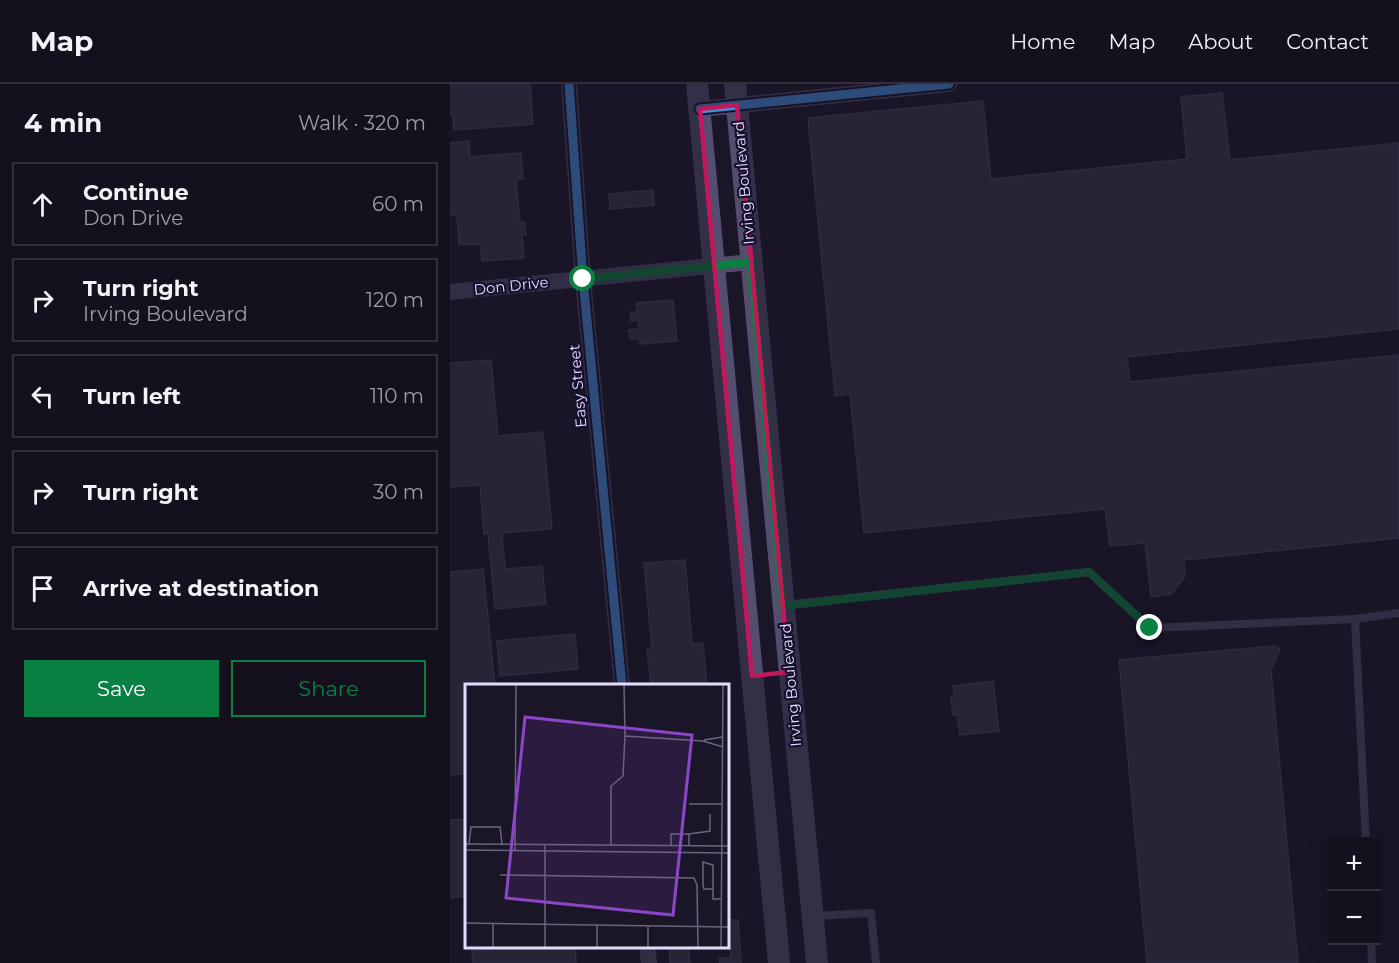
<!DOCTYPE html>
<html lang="en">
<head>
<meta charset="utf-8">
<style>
	body { margin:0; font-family:Montserrat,sans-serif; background:#211e2a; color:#f1f3f6 }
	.controls { position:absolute; right:18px; bottom:18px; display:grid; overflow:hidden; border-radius:0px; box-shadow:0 6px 24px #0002 }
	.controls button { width:54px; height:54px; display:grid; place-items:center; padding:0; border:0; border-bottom:2px solid #33303b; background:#14101d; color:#f1f3f6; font:30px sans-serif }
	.stop { position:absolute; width:18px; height:18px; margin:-14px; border:4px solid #0b8043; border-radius:50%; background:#fff }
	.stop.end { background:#0b8043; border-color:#fff; box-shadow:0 2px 6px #0008 }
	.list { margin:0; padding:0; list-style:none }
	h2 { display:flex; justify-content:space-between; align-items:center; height:78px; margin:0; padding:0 24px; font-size:26px }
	h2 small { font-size:20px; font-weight:400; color:#9d9da4 }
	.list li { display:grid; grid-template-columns:39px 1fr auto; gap:18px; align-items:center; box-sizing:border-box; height:84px; margin:0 12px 12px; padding:0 12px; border:2px solid #33303b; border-radius:0px }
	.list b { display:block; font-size:22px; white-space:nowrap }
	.list p { margin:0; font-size:20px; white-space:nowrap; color:#9d9da4 }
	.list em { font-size:20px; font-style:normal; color:#9d9da4 }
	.actions { display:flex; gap:12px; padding:18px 24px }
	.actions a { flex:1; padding:14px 0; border:2px solid #0b8043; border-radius:0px; text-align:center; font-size:21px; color:#0b8043 }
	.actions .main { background:#0b8043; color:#fff }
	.icon { flex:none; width:33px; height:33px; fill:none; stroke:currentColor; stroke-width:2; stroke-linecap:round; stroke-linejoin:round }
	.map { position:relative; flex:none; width:949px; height:879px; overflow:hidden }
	header { display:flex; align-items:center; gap:36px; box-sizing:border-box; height:84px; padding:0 30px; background:#14101d; border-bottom:2px solid #33303b }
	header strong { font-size:28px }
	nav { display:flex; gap:33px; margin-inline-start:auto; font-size:21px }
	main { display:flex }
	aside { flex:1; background:#14101d }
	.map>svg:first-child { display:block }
	.building { fill:#3a3548; stroke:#48415a; stroke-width:1.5 }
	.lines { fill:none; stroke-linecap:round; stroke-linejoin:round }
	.service { stroke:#4f4b68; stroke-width:8 }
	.minor { stroke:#4f4b68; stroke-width:16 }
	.secondary { stroke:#534e6d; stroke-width:22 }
	.cycleway-casing { stroke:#170f2e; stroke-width:13 }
	.cycleway { stroke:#468fdf; stroke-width:9 }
	.route { stroke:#0b8043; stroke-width:8 }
	.marked { fill:none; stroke:#c2185b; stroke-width:4.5; stroke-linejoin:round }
	.labels { text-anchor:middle; stroke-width:4.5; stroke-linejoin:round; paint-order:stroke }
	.street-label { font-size:15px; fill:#e3dcff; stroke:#170f2e }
	.inset-road { fill:none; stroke:#6a657d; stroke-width:1.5 }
	.view { fill:#8b46c9; fill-opacity:0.15; stroke:#8b46c9; stroke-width:3 }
	.inset-edge { fill:none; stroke:#e3dcff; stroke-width:3 }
</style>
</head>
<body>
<header>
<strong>Map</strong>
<nav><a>Home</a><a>Map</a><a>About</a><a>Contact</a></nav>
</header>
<main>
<aside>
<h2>4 min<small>Walk · 320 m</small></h2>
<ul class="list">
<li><svg class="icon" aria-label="ahead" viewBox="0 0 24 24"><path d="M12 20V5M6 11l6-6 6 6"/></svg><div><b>Continue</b><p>Don Drive</p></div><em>60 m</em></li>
<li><svg class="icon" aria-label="right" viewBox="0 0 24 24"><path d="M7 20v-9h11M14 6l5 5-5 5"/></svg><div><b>Turn right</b><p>Irving Boulevard</p></div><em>120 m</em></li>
<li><svg class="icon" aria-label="left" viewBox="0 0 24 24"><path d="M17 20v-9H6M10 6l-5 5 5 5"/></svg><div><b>Turn left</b></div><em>110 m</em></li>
<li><svg class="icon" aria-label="right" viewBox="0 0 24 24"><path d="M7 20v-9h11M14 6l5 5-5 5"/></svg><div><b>Turn right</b></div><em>30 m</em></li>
<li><svg class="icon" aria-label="arrive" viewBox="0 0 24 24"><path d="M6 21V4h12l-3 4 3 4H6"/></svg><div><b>Arrive at destination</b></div></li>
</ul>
<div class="actions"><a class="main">Save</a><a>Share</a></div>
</aside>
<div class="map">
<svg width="949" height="879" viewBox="0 0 949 879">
	<rect width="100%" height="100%" fill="#1a1627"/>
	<path class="building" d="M0,0h80l3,40 -79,6 -1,-15h-3v-15l2,-1z
		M772,9l8,67 169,-17v186l-272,28 3,25 269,-27v183l-215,22 1,16 -14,18 -20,3 -6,-54 -35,3 -5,-37 -241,24 -14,-139 -15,2 -27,-278 175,-17 8,78 196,-20 -6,-62z
		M19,57l1,16 51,-4 2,26 -7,1 4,43 4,-1 2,13h-4l2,23 -42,3 -2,-17 -21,1 -2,-30h-7v-72z
		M203,106l1,15 -44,4 -1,-15z
		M223,216l4,41 -37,3v-5h-10l-1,-9 10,-1 -1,-9 -7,1 -1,-9h7l-1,-9z
		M41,276l7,76 45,-4 9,97 -50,4 3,36 37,-3 4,38 -51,5 -7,-76 -4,1 -4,-49 -30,2v-124z
		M235,476l7,84 11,-1 4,43h-56l-4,-38h5l-8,-85z
		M33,485l12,117h-29v87l-16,2v-203z
		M125,550l3,35 -78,7 -3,-35z
		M824,562l6,3 -9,21 27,293h-151l-28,-303z
		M543,597l6,50 -39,4 -3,-20h-4l-2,-18 3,-1 -1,-10z
		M16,735v77l-16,2v-78z
		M278,836h10l3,43h-21l-1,-4 12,-2 -2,-18h-1z
		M63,862h62l1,17h-103l-1,-12z
		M219,862h19l2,17h-20z"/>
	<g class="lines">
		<path class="service" d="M334,521l305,-33 61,56 205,-9
			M916,758l-11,-223 44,-6
			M364,832l57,-3 5,50
			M921,856l1,23"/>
		<path class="minor" d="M119,0l14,195 39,407
			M250,25l249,-25
			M0,208l301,-30
			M197,862l2,17"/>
		<path class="secondary" d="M247,0l82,879
			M285,0l82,879"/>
		<g class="cycleway-casing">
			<path id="cycleway" d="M119,0l14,195 39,407
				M250,25l249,-25"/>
		</g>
		<use href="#cycleway" class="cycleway"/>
	</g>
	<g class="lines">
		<path class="route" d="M133,195l168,-17 32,344 306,-34 61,56"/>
	</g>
	<path d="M0 0H949V879H0ZM287,21l52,567 -37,4 -52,-567z" fill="#1a1627" fill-opacity=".55" fill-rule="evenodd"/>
	<path class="marked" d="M287,21l52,567 -37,4 -52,-567z"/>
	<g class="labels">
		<g class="street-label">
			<text transform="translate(294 99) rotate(-95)" y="5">Irving Boulevard</text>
			<text transform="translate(61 202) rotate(-6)" y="5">Don Drive</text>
			<text transform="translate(128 302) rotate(-95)" y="5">Easy Street</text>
			<text transform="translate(341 601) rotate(-95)" y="5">Irving Boulevard</text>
		</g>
	</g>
	<g transform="translate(15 600)">
		<rect width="264" height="264" fill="#1a1627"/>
		<path class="inset-road" d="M159,0l1,52 78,5 20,6M239,56l19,-3M224,120h33M224,150l21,-3v-17M0,160l264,2M4,160l2,-17h29l2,17M146,161v-59l12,-10 2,-40M206,162v-12h18v12M0,166l264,3M50,167l1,-167M238,178l10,3v24h-9l-1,-4zM35,191l194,3 3,7 1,63M248,205v10h9M0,239l264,4M28,264v-24M80,264v-104M132,264v-23M183,264v-22M256,264l2,-264M264,264v-44"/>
		<path class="view" d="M60,33l167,18 -19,180 -167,-17z"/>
		<rect width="264" height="264" class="inset-edge"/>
	</g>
</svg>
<div class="controls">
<button>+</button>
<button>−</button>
</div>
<div class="stop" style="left:133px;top:195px"></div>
<div class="stop end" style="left:700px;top:544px"></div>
</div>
</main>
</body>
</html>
